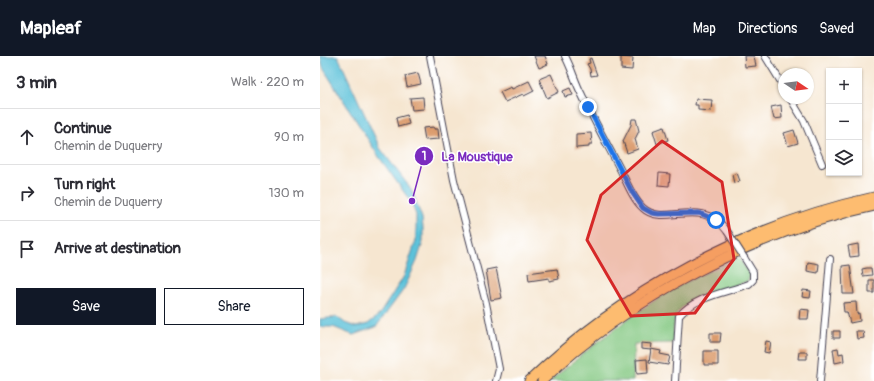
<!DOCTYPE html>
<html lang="en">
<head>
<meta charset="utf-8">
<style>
	body { margin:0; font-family:Pangolin,sans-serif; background:#f2f2f3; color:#2b2b33 }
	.controls { position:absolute; right:12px; top:12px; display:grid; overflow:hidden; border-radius:0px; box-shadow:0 1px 3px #0004 }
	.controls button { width:36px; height:36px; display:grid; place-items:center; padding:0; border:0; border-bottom:1px solid #e1e1e2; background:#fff; color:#2b2b33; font:20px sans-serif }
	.compass { position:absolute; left:458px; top:12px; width:36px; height:36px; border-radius:50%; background:#fff; box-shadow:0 1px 3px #0004; rotate:103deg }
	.stop { position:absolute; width:12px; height:12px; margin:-9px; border:3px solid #1a73e8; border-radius:50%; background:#fff }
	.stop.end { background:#1a73e8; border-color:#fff; box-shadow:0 1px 4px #0008 }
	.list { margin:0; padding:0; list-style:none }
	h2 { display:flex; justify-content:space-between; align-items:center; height:52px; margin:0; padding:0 16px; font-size:17px }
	h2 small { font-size:13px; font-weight:400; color:#7c7c81 }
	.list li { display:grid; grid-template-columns:26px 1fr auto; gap:12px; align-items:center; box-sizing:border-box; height:56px; padding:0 16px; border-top:1px solid #e1e1e2 }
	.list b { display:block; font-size:15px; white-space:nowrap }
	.list p { margin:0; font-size:13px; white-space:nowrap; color:#7c7c81 }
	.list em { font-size:13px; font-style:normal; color:#7c7c81 }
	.actions { display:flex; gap:8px; padding:12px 16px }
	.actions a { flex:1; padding:9px 0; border:1px solid #111827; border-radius:0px; text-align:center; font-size:14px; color:#111827 }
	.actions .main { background:#111827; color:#fff }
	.icon { flex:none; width:22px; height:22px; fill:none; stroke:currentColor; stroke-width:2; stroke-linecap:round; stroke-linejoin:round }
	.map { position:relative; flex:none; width:554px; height:325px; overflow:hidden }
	header { display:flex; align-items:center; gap:24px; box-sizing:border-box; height:56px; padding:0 20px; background:#111827; color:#fff }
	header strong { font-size:19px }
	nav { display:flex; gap:22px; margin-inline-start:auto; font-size:14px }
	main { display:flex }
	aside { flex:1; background:#fff }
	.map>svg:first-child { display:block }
	.green { fill:#84c882; stroke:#53755e }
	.water { fill:#5bc1d9; stroke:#3e728a }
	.building { fill:#da9969 }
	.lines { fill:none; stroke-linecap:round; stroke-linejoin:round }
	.minor-casing { stroke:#423f51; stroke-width:8 }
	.highway-casing { stroke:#423f51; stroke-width:11 }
	.minor { stroke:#fff; stroke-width:6 }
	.highway { stroke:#fdbc70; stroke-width:9 }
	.minor-bridge-casing { stroke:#423f51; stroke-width:8; stroke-linecap:butt }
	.minor-bridge { stroke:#fff; stroke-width:6 }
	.route { stroke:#1a73e8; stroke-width:5 }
	.marked { fill:#d62828; fill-opacity:0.2; stroke:#d62828; stroke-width:3; stroke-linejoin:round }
	.leader { fill:none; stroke:#7b2cbf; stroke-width:1.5 }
	.callout-dot { fill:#7b2cbf; stroke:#fff; stroke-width:1.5 }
	.mark-label { font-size:12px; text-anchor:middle; font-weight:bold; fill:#fff }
	.callout-label { font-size:13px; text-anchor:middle; font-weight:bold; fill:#7b2cbf; stroke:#fff; stroke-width:3; stroke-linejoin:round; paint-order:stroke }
</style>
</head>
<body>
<header>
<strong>Mapleaf</strong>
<nav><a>Map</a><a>Directions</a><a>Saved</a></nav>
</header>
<main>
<aside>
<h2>3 min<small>Walk · 220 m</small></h2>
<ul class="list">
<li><svg class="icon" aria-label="ahead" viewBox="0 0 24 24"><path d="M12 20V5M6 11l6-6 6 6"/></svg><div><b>Continue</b><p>Chemin de Duquerry</p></div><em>90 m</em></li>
<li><svg class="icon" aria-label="right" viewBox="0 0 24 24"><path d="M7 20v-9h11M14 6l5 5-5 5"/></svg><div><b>Turn right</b><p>Chemin de Duquerry</p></div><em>130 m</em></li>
<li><svg class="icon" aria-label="arrive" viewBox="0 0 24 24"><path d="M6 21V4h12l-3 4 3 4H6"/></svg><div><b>Arrive at destination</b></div></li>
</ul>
<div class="actions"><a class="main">Save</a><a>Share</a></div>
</aside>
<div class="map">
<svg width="554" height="325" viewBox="0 0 554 325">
	<rect width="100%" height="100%" fill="#fff"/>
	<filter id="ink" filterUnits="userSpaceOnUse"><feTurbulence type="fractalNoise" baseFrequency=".025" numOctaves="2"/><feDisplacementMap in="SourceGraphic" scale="8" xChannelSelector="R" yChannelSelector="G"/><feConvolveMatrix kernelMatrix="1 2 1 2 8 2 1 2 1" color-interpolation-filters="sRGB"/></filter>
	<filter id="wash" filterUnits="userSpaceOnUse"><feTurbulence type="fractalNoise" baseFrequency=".012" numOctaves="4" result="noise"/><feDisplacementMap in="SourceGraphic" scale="16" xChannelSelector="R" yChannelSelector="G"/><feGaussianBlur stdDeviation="0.9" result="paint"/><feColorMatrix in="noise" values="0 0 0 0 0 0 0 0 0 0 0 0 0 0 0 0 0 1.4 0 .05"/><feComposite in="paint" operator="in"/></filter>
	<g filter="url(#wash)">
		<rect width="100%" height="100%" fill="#f6e6d0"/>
		<path class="green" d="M419,202l11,17 -2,6c-16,6 -67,19 -72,34 -3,8 -2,19 -3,28l-39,1 -1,37h-83c34,-28 70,-58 107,-82 25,-17 54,-29 82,-41z"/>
		<path class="water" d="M0,0h18l42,92 31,41 11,29 1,10v14l-6,19 -13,28 -28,38 -23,8 -20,-8h-13v-8l17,-2 8,6 11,4 12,-3 11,-9 25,-39 12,-36v-25l-5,-13 -32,-45 -56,-89z"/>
		<g id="blocks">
			<path class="building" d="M214,0h11l3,8 -9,4z
				M424,0h10l2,10 -11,1z
				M301,1l12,1 -1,12 -11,-1z
				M271,2l6,17 -6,1 -1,-7 -3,-5 3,-1 -1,-4z
				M98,17l3,11 -14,3 -2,-11z
				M231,18l8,18 -12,6 -8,-19z
				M209,25l5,10 -10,5 -1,-2 -18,8 -5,-10 11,-5 1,2z
				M250,32l3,7 -8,2 -2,-6z
				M103,41l1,12 -12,1 -2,-12z
				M376,43l16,1 -1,11 -13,-1v-5h-3z
				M461,49l1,13 -8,1 -3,-12z
				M87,59l2,9 -11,3 -2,-9z
				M312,63h4l3,12 -4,8 3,10 -11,4 -4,-12 8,-16z
				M114,71v2h4l1,10 -14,1 -2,-12z
				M344,71l4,13 -11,4 -4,-13z
				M474,74l4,13 -10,3 -4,-13z
				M271,77l1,11h-3v3l-13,1v-14z
				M339,117l11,1 -1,12 -11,-1z
				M417,117l3,8 -6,2 -2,-8z
				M538,188l1,12 -9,1 -2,-11z
				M488,206l11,2 -1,9 -11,-2z
				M530,209l4,29h-11l-1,-28z
				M176,212l6,30 -11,2 -5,-30z
				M547,212h4l1,7 -9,1 -1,-7z
				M237,213l2,10 -10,2v-3l-20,3 -1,-8z
				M549,224h5v13h-5z
				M483,234l8,1 -1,7 -8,-1z
				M536,246l1,12 2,-1 1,8 -10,2 -3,-11h-3l-1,-9z
				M480,253l9,1 -1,9h-9z
				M513,275h7v7h-7z
				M536,275h7l1,7 -7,1z
				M390,277h11l-1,9h-10z
				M446,285l5,1 -2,11 -5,-1z
				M321,287l11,1 -1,6 -10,-1z
				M518,292l1,6 4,-1 1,8 -9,2 -2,-14z
				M331,293l10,2 -1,3 10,2 -2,9 -19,-3z
				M384,295h14v14h-14z
				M479,296h8v7h-9z
				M327,303l1,14 -11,1 -1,-14z"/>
		</g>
	</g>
	<g filter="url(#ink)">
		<use href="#blocks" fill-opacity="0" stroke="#423f51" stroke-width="1"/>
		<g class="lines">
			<g class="minor-casing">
				<path id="minor" d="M110,0l24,124 32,123 13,66 -3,12
					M245,0c7,13 10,26 17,39 12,26 26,51 39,76 6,12 12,28 22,37 21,20 58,-13 84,23
					M445,0l19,31
					M470,42l14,23 18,43
					M355,325l4,-65c17,-20 46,-23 70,-32l4,-4v-8l-8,-13
					M500,325l10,-122"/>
			</g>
			<g class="highway-casing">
				<path id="highway" d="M209,325c94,-91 218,-156 345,-184
					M222,325c85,-82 217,-151 332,-175"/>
			</g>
			<use href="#minor" class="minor"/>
			<use href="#highway" class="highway"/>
			<g class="minor-bridge-casing">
				<path id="minor-bridge" d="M407,175l18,28"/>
			</g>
			<use href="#minor-bridge" class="minor-bridge"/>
		</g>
	</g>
	<g class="lines" filter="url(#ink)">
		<path class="route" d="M268,51l44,85 11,16 9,5 7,1 40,-1 17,7"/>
	</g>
	<path class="marked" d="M342,85l60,41 12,77 -39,54 -64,3 -44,-76 14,-45z"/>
	<path class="leader" d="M92 145L104 100"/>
	<g class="callout-dot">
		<circle cx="92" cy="145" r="4"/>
		<circle cx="104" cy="100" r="10"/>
	</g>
	<g class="mark-label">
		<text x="104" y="104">1</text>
	</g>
	<g class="callout-label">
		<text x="157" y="105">La Moustique</text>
	</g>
</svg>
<div class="controls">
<button>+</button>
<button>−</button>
<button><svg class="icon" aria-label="layers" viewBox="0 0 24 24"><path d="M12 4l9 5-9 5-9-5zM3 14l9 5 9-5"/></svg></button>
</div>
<svg class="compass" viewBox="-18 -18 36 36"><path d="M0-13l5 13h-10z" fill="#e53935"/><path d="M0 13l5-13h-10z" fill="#7c7c81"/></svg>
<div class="stop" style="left:396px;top:164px"></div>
<div class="stop end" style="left:268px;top:51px"></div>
</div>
</main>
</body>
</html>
